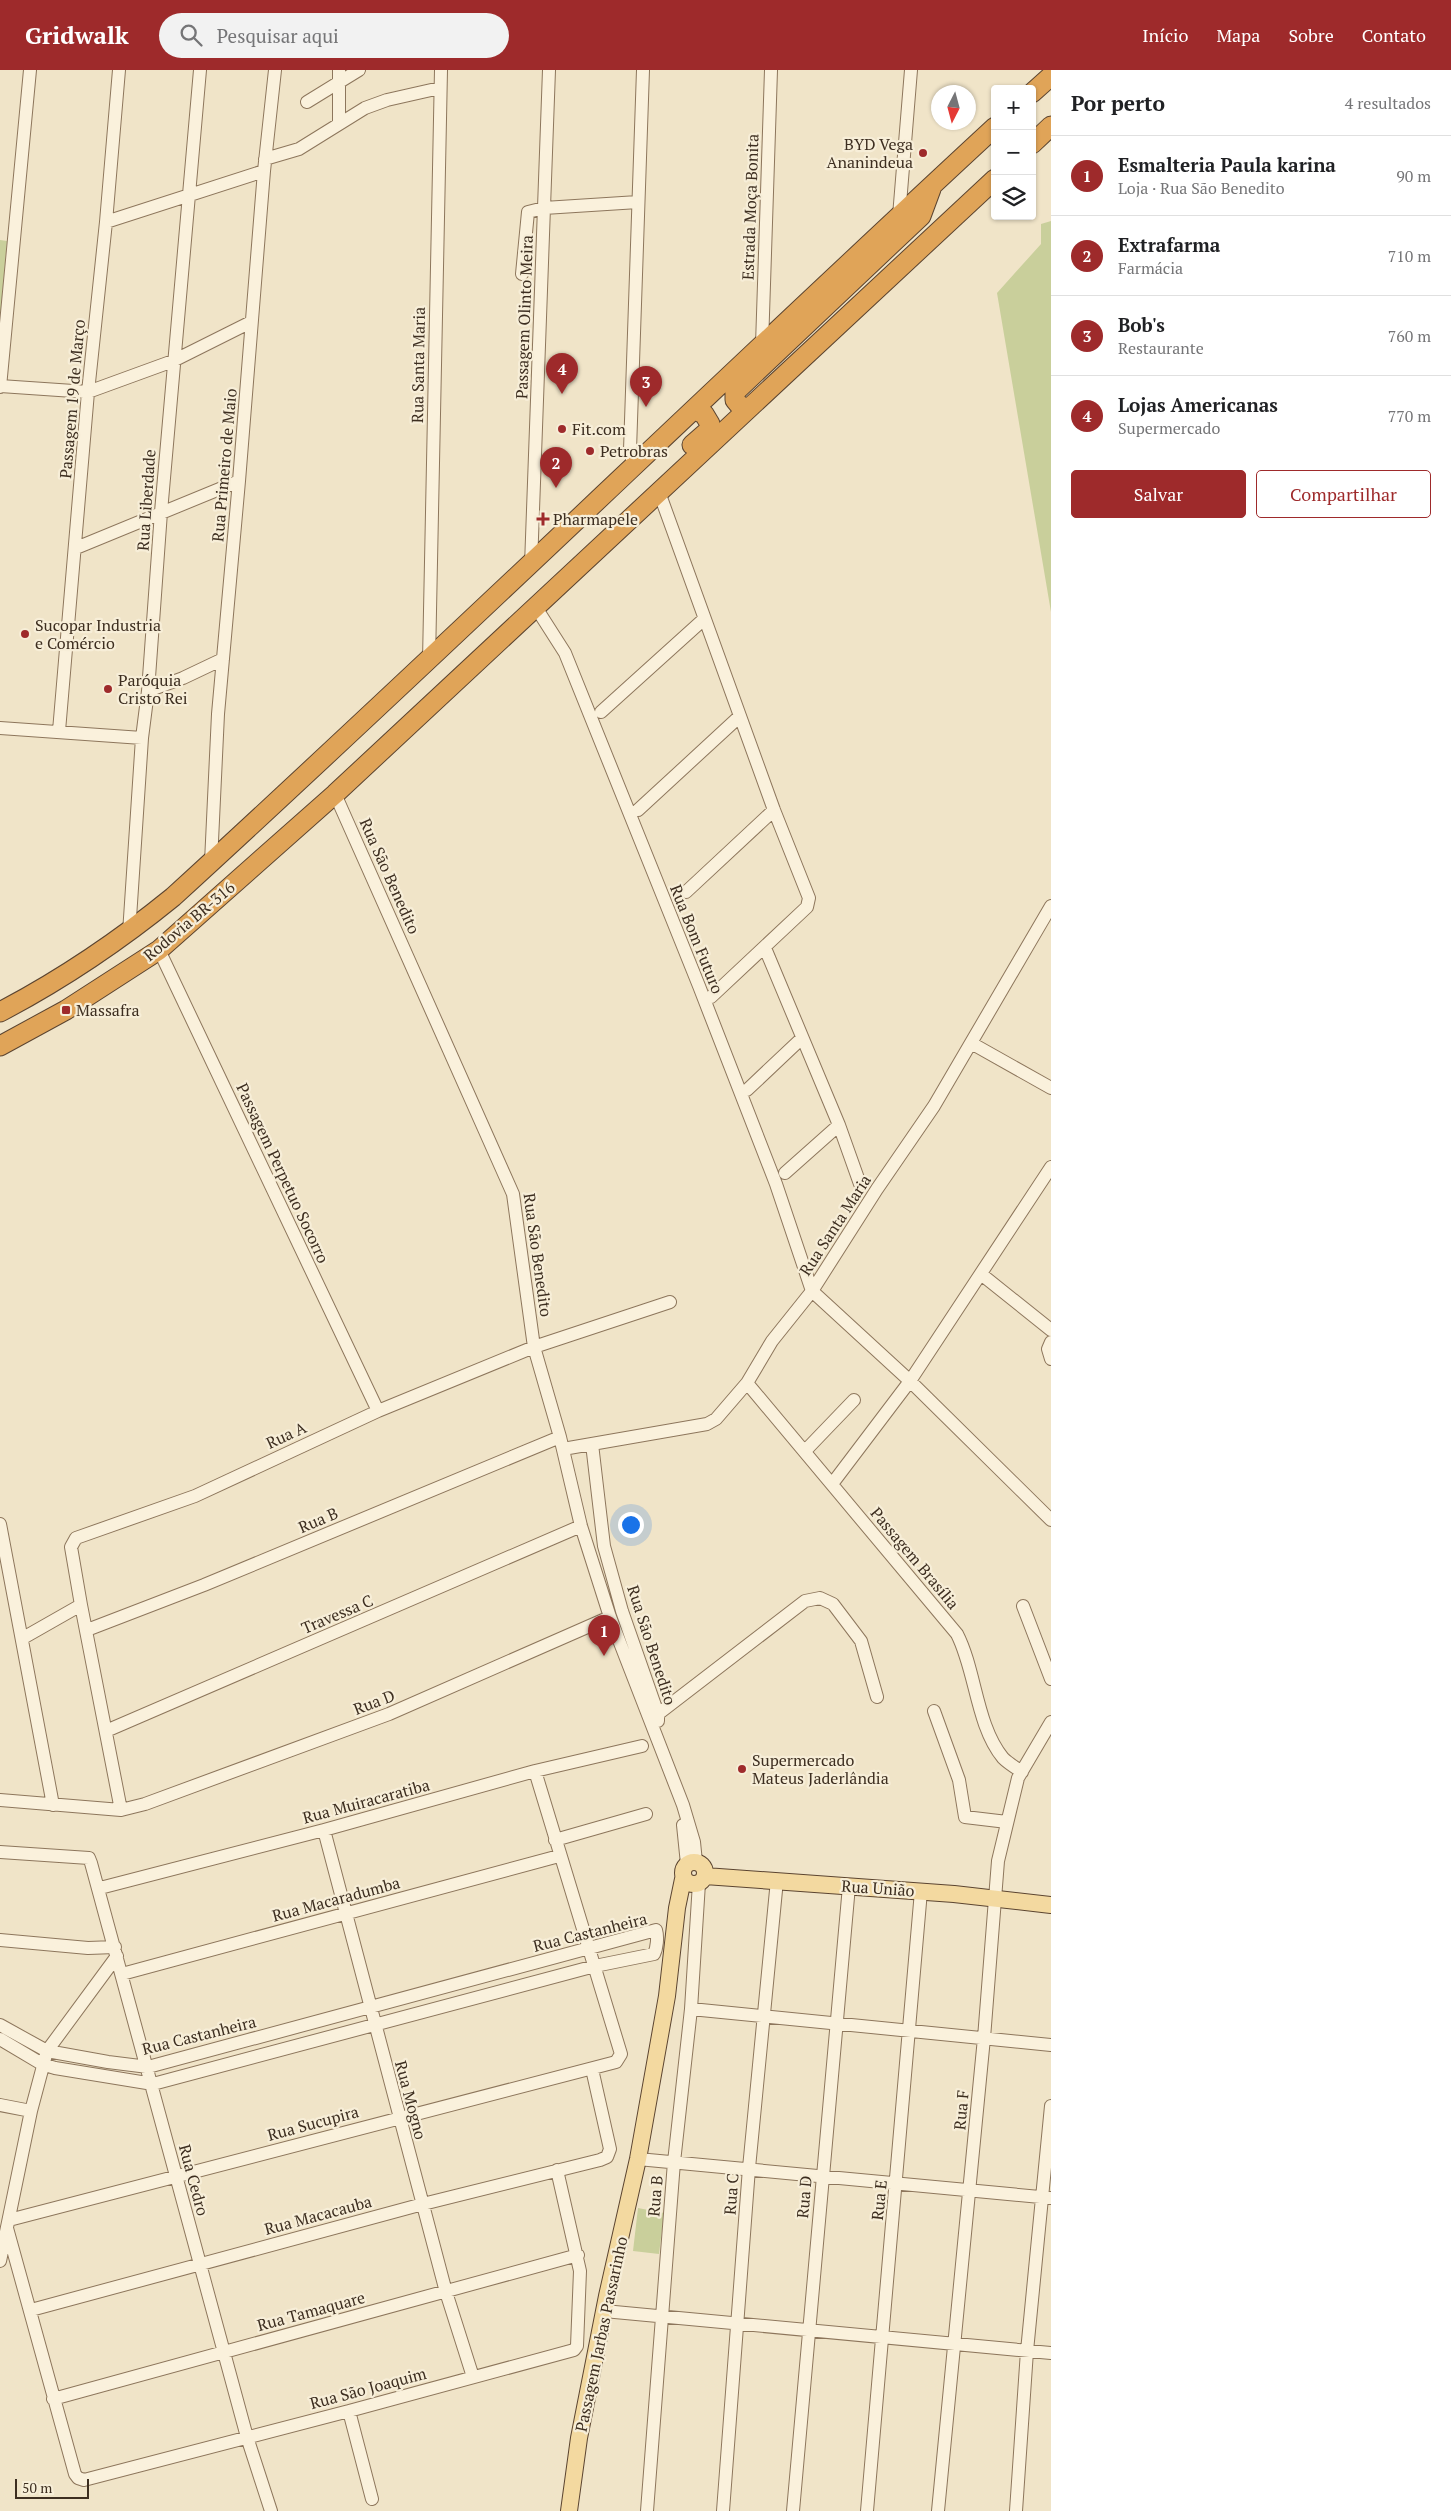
<!DOCTYPE html>
<html lang="pt">
<head>
<meta charset="utf-8">
<style>
	body { margin:0; font-family:"PT Serif",serif; background:#f2f2f2; color:#202124 }
	.controls { position:absolute; right:15px; top:15px; display:grid; overflow:hidden; border-radius:5px; box-shadow:0 1px 4px #0004 }
	.controls button { width:45px; height:45px; display:grid; place-items:center; padding:0; border:0; border-bottom:1px solid #e0e0e0; background:#fff; color:#202124; font:25px sans-serif }
	.compass { position:absolute; left:931px; top:15px; width:45px; height:45px; border-radius:50%; background:#fff; box-shadow:0 1px 4px #0004; rotate:186deg }
	.scale { position:absolute; left:15px; bottom:12px; width:74px; box-sizing:border-box; padding-left:5px; border:2px solid #3d2e20; border-top:0; font-size:14px; line-height:18px; white-space:nowrap; color:#3d2e20; -webkit-text-stroke:4px #f7eed8; paint-order:stroke }
	.you { position:absolute; left:630px; top:1454px; width:18px; height:18px; margin:-12px; border:4px solid #fff; border-radius:50%; background:#1a73e8; box-shadow:0 0 0 8px #1a73e833 }
	.badge { display:grid; place-items:center; width:32px; height:32px; border-radius:50%; background:#9e2a2b; color:#fff; font-size:16px; font-weight:700 }
	.pin { position:absolute; translate:-50% -41px; filter:drop-shadow(0 1px 2px #0008) }
	.pin::after { content:''; position:absolute; top:26px; width:18px; height:15px; background:inherit; clip-path:polygon(0 0,100% 0,50% 100%) }
	.list { margin:0; padding:0; list-style:none }
	h2 { display:flex; justify-content:space-between; align-items:center; height:65px; margin:0; padding:0 20px; font-size:21px }
	h2 small { font-size:16px; font-weight:400; color:#757577 }
	.list li { display:grid; grid-template-columns:32px 1fr auto; gap:15px; align-items:center; box-sizing:border-box; height:80px; padding:0 20px; border-top:1px solid #e0e0e0 }
	.list b { display:block; font-size:19px; white-space:nowrap }
	.list p { margin:0; font-size:16px; white-space:nowrap; color:#757577 }
	.list em { font-size:16px; font-style:normal; color:#757577 }
	.actions { display:flex; gap:10px; padding:15px 20px }
	.actions a { flex:1; padding:11px 0; border:1px solid #9e2a2b; border-radius:5px; text-align:center; font-size:18px; color:#9e2a2b }
	.actions .main { background:#9e2a2b; color:#fff }
	.icon { flex:none; width:28px; height:28px; fill:none; stroke:currentColor; stroke-width:2; stroke-linecap:round; stroke-linejoin:round }
	.map { position:relative; flex:none; width:1051px; height:2441px; overflow:hidden }
	header { display:flex; align-items:center; gap:30px; box-sizing:border-box; height:70px; padding:0 25px; background:#9e2a2b; color:#fff }
	header strong { font-size:24px }
	nav { display:flex; gap:28px; margin-inline-start:auto; font-size:18px }
	.search { width:350px; height:45px; background:#f2f2f2; display:flex; align-items:center; gap:12px; box-sizing:border-box; padding:0 18px; border-radius:28px; color:#757577; font-size:19px }
	main { display:flex }
	aside { flex:1; background:#fff }
	.map>svg:first-child { display:block }
	.green { fill:#c9cf9b }
	.lines { fill:none; stroke-linecap:round; stroke-linejoin:round }
	.minor-casing { stroke:#8d765c; stroke-width:14 }
	.major-casing { stroke:#5b4430; stroke-width:18 }
	.highway-casing { stroke:#5b4430; stroke-width:21 }
	.minor { stroke:#faf1dc; stroke-width:12 }
	.major { stroke:#f3d9a0; stroke-width:16 }
	.highway { stroke:#e0a458; stroke-width:19 }
	.poi-dot { fill:#9e2a2b; stroke:#f7eed8; stroke-width:2 }
	.labels { text-anchor:middle; stroke-width:4.5; stroke-linejoin:round; paint-order:stroke }
	.poi-label { font-size:16px; fill:#3d2e20; stroke:#f7eed8; text-anchor:start }
	.street-label { font-size:16px; fill:#3d2e20; stroke:#f7eed8 }
</style>
</head>
<body>
<header>
<strong>Gridwalk</strong>
<div class="search"><svg class="icon" aria-label="search" viewBox="0 0 24 24"><circle cx="10" cy="10" r="6"/><path d="M15 15l6 6"/></svg>Pesquisar aqui</div>
<nav><a>Início</a><a>Mapa</a><a>Sobre</a><a>Contato</a></nav>
</header>
<main>
<div class="map">
<svg width="1051" height="2441" viewBox="0 0 1051 2441">
	<rect width="100%" height="100%" fill="#f0e4c8"/>
	<path class="green" d="M1051,151v391l-54,-319 44,-49v-20z
		M0,170l7,1 -5,55 -2,70z
		M638,2138l26,5 -5,41 -26,-3z"/>
	<g class="lines">
		<g class="minor-casing">
			<path id="minor" d="M339,0v54
				M307,32l52,-32
				M265,89l34,-10 66,-41 22,-8 53,-12
				M899,146l12,-146
				M106,152l158,-51
				M522,204l6,-62 16,-4 94,-6
				M762,275l9,-275
				M0,316l88,6 85,-31 78,-39
				M0,317l30,-317
				M634,398l-4,-18 13,-380
				M659,422l115,318 35,88 -2,9 -96,90
				M76,478l163,-67
				M531,495l18,-495
				M535,536l30,47 134,333 77,198 36,107 98,90 141,139
				M429,590l12,-590
				M148,621l35,-13 40,-19
				M601,642l103,-93
				M0,658l142,10
				M59,661l29,-339 18,-170 13,-152
				M335,724l178,400 21,153 26,90 21,89 29,91 73,188 11,37 2,20
				M638,740l102,-94
				M211,792l7,-148 21,-233 25,-310 11,-101
				M686,822l88,-82
				M129,863l13,-195 6,-47 13,-179 39,-442
				M765,878l74,177 21,59
				M159,880l219,461
				M971,973l80,45
				M747,1020l54,-51
				M785,1103l54,-48
				M981,1204l70,56
				M1051,1272l-3,7 3,10
				M747,1313l210,251c19,37 19,91 46,124 5,5 13,10 19,14
				M592,1374l12,102 18,65 36,103v7
				M563,1379l144,-25 9,-5 31,-36 25,-42 40,-50 65,-102 57,-83 117,-200
				M805,1381l49,-51
				M832,1414l78,-103 141,-214
				M0,1454l53,281
				M1023,1536l28,73
				M87,1560l117,-45 356,-148
				M23,1568l58,-33
				M934,1641l25,69 6,37 42,5
				M658,1644l147,-113 15,-3 13,6 28,37 16,56
				M106,1661l475,-205
				M0,1730l121,10 24,-6 244,-90 221,-97
				M121,1740l-40,-205 -10,-58 5,-9 119,-42 183,-85 156,-64 136,-45
				M683,1755l4,39
				M324,1760l122,462 27,85
				M555,1770l91,-26
				M0,1782l89,6 2,5 156,574 24,74
				M100,1818l224,-58 211,-59 107,-25
				M0,1870l88,8 27,-1
				M122,1904l437,-118
				M691,1939l360,36
				M0,1955l47,26 61,11 40,5 508,-137c2,7 1,18 -2,24l-59,12 -442,118 -98,-16 -13,-4 -42,-25
				M0,2035l31,6
				M638,2089l413,39
				M9,2150l607,-158 5,-8 -86,-283
				M7,2158l68,246 3,4 6,2 265,-69 225,-61 3,-4 3,-75 -23,-101
				M0,2191l31,-150 16,-60 70,-95
				M31,2240l392,-106 177,-44 7,-3 3,-8 -18,-80
				M604,2241l447,42
				M53,2329l525,-144
				M349,2341l23,88
				M647,2441l27,-349 17,-153 8,-126
				M723,2441l26,-343 28,-288
				M793,2441l56,-625
				M867,2441l54,-620
				M938,2441l46,-473 14,-177 20,-83 33,-56
				M1016,2441l11,-160 24,-245"/>
		</g>
		<g class="major-casing">
			<path id="major" d="M683 1803a11 11 0 1 1 22 0a11 11 0 1 1-22 0Z
				M705,1806l249,18 97,11
				M569,2441l10,-73 28,-142 31,-137 29,-163 10,-88 6,-29"/>
		</g>
		<g class="highway-casing">
			<path id="highway" d="M1032,23l19,-17
				M1032,74l19,-18
				M749,338l-9,-2 -5,-6v-8l186,-176 10,-27
				M692,375l16,-14 2,-7 -6,-10 -10,-4
				M0,942c61,-32 119,-71 173,-115 277,-253 546,-515 822,-770
				M0,976l66,-36 93,-60 176,-156 660,-615"/>
		</g>
		<use href="#minor" class="minor"/>
		<use href="#major" class="major"/>
		<use href="#highway" class="highway"/>
	</g>
	<g class="poi-dot">
		<circle cx="923" cy="83" r="5"/>
		<circle cx="562" cy="359" r="5"/>
		<circle cx="590" cy="381" r="5"/>
		<path d="M540.5 441.5h5v5h5v5h-5v5h-5v-5h-5v-5h5z"/>
		<circle cx="25" cy="564" r="5"/>
		<circle cx="108" cy="619" r="5"/>
		<rect x="61" y="935" width="10" height="10" rx="2.5"/>
		<circle cx="742" cy="1699" r="5"/>
	</g>
	<g class="labels">
		<g class="poi-label">
			<text x="913" y="80" text-anchor="end">BYD Vega<tspan x="913" dy="18">Ananindeua</tspan></text>
			<text x="572" y="365">Fit.com</text>
			<text x="600" y="387">Petrobras</text>
			<text x="553" y="455">Pharmapele</text>
			<text x="35" y="561">Sucopar Industria<tspan x="35" dy="18">e Comércio</tspan></text>
			<text x="118" y="616">Paróquia<tspan x="118" dy="18">Cristo Rei</tspan></text>
			<text x="76" y="946">Massafra</text>
			<text x="752" y="1696">Supermercado<tspan x="752" dy="18">Mateus Jaderlândia</tspan></text>
		</g>
		<g class="street-label">
			<text transform="translate(750 137) rotate(-88)" y="6">Estrada Moça Bonita</text>
			<text transform="translate(524 247) rotate(-88)" y="6">Passagem Olinto Meira</text>
			<text transform="translate(418 295) rotate(-89)" y="6">Rua Santa Maria</text>
			<text transform="translate(72 329) rotate(-85)" y="6">Passagem 19 de Março</text>
			<text transform="translate(224 395) rotate(-85)" y="6">Rua Primeiro de Maio</text>
			<text transform="translate(146 430) rotate(-86)" y="6">Rua Liberdade</text>
			<text transform="translate(390 806) rotate(66)" y="6">Rua São Benedito</text>
			<text transform="translate(189 851) rotate(-40)" y="6">Rodovia BR-316</text>
			<text transform="translate(697 869) rotate(68)" y="6">Rua Bom Futuro</text>
			<text transform="translate(283 1103) rotate(65)" y="6">Passagem Perpetuo Socorro</text>
			<text transform="translate(835 1155) rotate(-57)" y="6">Rua Santa Maria</text>
			<text transform="translate(538 1185) rotate(82)" y="6">Rua São Benedito</text>
			<text transform="translate(286 1365) rotate(-25)" y="6">Rua A</text>
			<text transform="translate(318 1450) rotate(-23)" y="6">Rua B</text>
			<text transform="translate(915 1488) rotate(50)" y="6">Passagem Brasília</text>
			<text transform="translate(337 1544) rotate(-23)" y="6">Travessa C</text>
			<text transform="translate(652 1575) rotate(72)" y="6">Rua São Benedito</text>
			<text transform="translate(374 1632) rotate(-21)" y="6">Rua D</text>
			<text transform="translate(366 1731) rotate(-15)" y="6">Rua Muiracaratiba</text>
			<text transform="translate(878 1818) rotate(4)" y="6">Rua União</text>
			<text transform="translate(336 1829) rotate(-15)" y="6">Rua Macaradumba</text>
			<text transform="translate(590 1862) rotate(-14)" y="6">Rua Castanheira</text>
			<text transform="translate(199 1965) rotate(-14)" y="6">Rua Castanheira</text>
			<text transform="translate(411 2030) rotate(75)" y="6">Rua Mogno</text>
			<text transform="translate(961 2040) rotate(-85)" y="6">Rua F</text>
			<text transform="translate(313 2053) rotate(-15)" y="6">Rua Sucupira</text>
			<text transform="translate(194 2110) rotate(75)" y="6">Rua Cedro</text>
			<text transform="translate(731 2124) rotate(-86)" y="6">Rua C</text>
			<text transform="translate(655 2126) rotate(-85)" y="6">Rua B</text>
			<text transform="translate(804 2127) rotate(-85)" y="6">Rua D</text>
			<text transform="translate(879 2130) rotate(-84)" y="6">Rua E</text>
			<text transform="translate(318 2145) rotate(-15)" y="6">Rua Macacauba</text>
			<text transform="translate(311 2241) rotate(-15)" y="6">Rua Tamaquare</text>
			<text transform="translate(601 2264) rotate(-78)" y="6">Passagem Jarbas Passarinho</text>
			<text transform="translate(368 2318) rotate(-15)" y="6">Rua São Joaquim</text>
		</g>
	</g>
</svg>
<div class="controls">
<button>+</button>
<button>−</button>
<button><svg class="icon" aria-label="layers" viewBox="0 0 24 24"><path d="M12 4l9 5-9 5-9-5zM3 14l9 5 9-5"/></svg></button>
</div>
<svg class="compass" viewBox="-18 -18 36 36"><path d="M0-13l5 13h-10z" fill="#e53935"/><path d="M0 13l5-13h-10z" fill="#757577"/></svg>
<div class="scale">50 m</div>
<div class="you"></div>
<div class="pin badge" style="left:604px;top:1586px">1</div>
<div class="pin badge" style="left:556px;top:418px">2</div>
<div class="pin badge" style="left:646px;top:337px">3</div>
<div class="pin badge" style="left:562px;top:324px">4</div>
</div>
<aside>
<h2>Por perto<small>4 resultados</small></h2>
<ul class="list">
<li><span class="badge">1</span><div><b>Esmalteria Paula karina</b><p>Loja · Rua São Benedito</p></div><em>90 m</em></li>
<li><span class="badge">2</span><div><b>Extrafarma</b><p>Farmácia</p></div><em>710 m</em></li>
<li><span class="badge">3</span><div><b>Bob's</b><p>Restaurante</p></div><em>760 m</em></li>
<li><span class="badge">4</span><div><b>Lojas Americanas</b><p>Supermercado</p></div><em>770 m</em></li>
</ul>
<div class="actions"><a class="main">Salvar</a><a>Compartilhar</a></div>
</aside>
</main>
</body>
</html>
